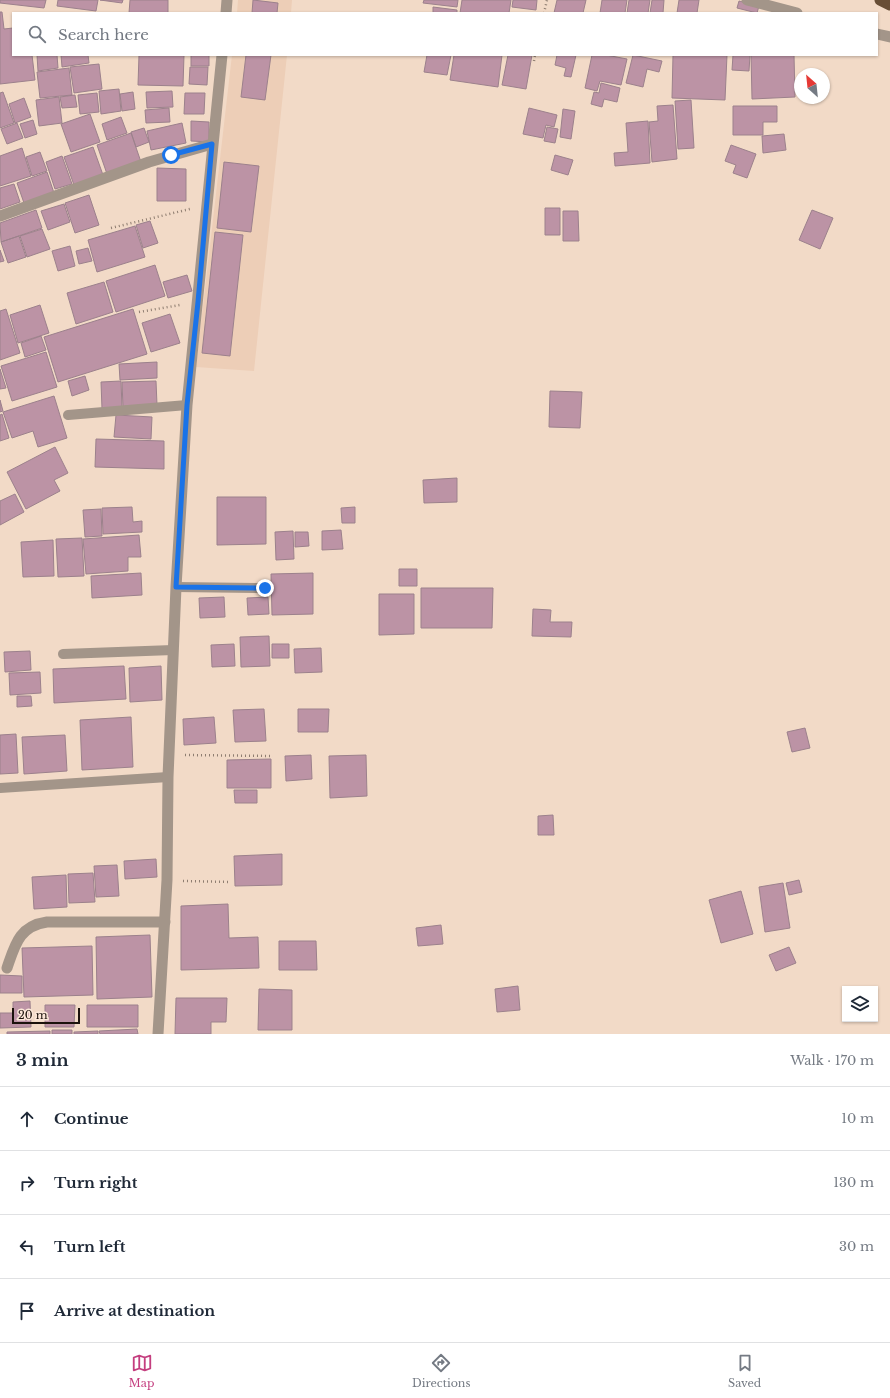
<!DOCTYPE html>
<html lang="en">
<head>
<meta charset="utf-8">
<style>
	body { margin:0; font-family:"Libre Baskerville",serif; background:#f6f6f7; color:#1f2937 }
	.controls { position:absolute; right:12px; bottom:12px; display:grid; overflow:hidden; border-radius:0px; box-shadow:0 1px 3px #0004 }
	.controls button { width:36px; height:36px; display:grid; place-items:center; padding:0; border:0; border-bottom:1px solid #e0e1e3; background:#fff; color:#1f2937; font:20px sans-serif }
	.compass { position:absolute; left:794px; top:68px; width:36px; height:36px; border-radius:50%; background:#fff; box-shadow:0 1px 3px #0004; rotate:333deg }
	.scale { position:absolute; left:12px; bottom:10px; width:68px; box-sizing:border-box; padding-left:4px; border:2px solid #1b120c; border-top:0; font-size:11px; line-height:14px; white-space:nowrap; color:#1b120c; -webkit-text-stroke:3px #fce8d9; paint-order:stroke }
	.stop { position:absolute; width:12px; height:12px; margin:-9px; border:3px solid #1a73e8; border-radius:50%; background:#fff }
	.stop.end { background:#1a73e8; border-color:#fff; box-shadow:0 1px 4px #0008 }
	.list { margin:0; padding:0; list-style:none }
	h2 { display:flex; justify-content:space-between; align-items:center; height:52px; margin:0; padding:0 16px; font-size:17px }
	h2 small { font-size:13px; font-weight:400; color:#747a83 }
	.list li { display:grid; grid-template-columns:26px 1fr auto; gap:12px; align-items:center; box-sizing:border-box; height:64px; padding:0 16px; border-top:1px solid #e0e1e3 }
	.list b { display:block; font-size:15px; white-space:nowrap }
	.list em { font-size:13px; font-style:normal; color:#747a83 }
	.icon { flex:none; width:22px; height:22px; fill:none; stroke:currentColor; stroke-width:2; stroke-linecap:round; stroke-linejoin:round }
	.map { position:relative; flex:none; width:890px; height:1034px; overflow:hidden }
	.search { position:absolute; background:#fff; box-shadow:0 1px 3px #0004; left:12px; right:12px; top:12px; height:44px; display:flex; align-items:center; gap:10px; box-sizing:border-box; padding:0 14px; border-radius:0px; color:#747a83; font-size:15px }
	.sheet { height:308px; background:#fff }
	nav { display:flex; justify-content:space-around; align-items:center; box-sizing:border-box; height:56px; border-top:1px solid #e0e1e3; background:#fff; font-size:11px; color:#747a83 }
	nav a { display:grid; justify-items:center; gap:2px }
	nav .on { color:#c43e7f }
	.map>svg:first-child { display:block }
	.built { fill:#edceb7 }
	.building { fill:#bc93a5; stroke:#9c818c }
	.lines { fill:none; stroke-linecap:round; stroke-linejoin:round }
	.path { stroke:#8e7d70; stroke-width:2.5; stroke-dasharray:1 3; stroke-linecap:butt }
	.service { stroke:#a39589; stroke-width:10 }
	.minor { stroke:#a39589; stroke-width:11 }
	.tertiary { stroke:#a39589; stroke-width:11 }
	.trunk { stroke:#684e36; stroke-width:11 }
	.route { stroke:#1a73e8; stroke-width:5 }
</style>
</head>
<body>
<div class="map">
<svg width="890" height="1034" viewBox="0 0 890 1034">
	<rect width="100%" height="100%" fill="#f2dac7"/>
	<path class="built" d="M238,0h54l-1,13h-54z
		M232,55h55l-33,316 -58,-4z"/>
	<path class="building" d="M0,0h46l-2,8 -44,-5z
		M58,0h40l-2,11 -39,-5z
		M100,0h23l-1,3z
		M130,0h38v13h-39z
		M253,0l25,3 -1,10h-25z
		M424,0h34l-1,7 -34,-4z
		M462,0h49l-2,13h-49z
		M513,0h24l-1,10 -24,-3z
		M557,0h29l-3,13h-29z
		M602,0h25l-2,13h-25z
		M629,0h21l-2,13h-21z
		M652,0h12l-1,13h-13z
		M679,0h20l-2,13h-20z
		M739,1l20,5 -2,7 -20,-5z
		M433,7l24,3v3h-24z
		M0,12h2l2,17 9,-1v27h19l3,25 -35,4z
		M37,55h20l1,13 -20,3z
		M61,55h27l1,8 -27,4z
		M139,55h45l-1,31 -45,-1z
		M191,55h18v11h-18z
		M246,55h25l-6,45 -24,-3z
		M427,55h24l-4,20 -23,-3z
		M454,55h48l-4,32 -48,-7z
		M508,55h24l-6,34 -24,-4z
		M557,55h19l-5,22 -7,-1 2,-8 -11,-3z
		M592,55h14l21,4 -6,26 -21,-4 -3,10 -12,-3z
		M633,55l29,6 -3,11 -12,-3 -4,18 -17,-4z
		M673,55h54l-2,45 -53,-2z
		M733,55h17l-1,16 -17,-1z
		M751,55h43l1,42 -43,2z
		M99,64l3,25 -28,4 -4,-26z
		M190,67h18l-1,18 -18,-1z
		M69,68l3,27 -32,3 -3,-26z
		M601,83l19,5 -3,14 -13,-3 -2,8 -11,-3 3,-12 5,1z
		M119,89l2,22 -20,3 -2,-23z
		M172,91l1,16 -26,1 -1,-16z
		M3,92l11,31 -14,5v-35z
		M133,92l2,17 -13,2 -2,-17z
		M97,93l2,19 -19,2 -2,-19z
		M185,93h20l-1,21h-20z
		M75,95l2,12 -15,1 -2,-11z
		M59,97l3,26 -23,3 -3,-26z
		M24,98l7,19 -16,6 -6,-19z
		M691,100l3,48 -16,1 -3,-48z
		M673,105l4,54 -25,3 -3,-40 9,-1 -1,-15z
		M733,106h44v16h-14v13h-30z
		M169,108l1,14 -24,1 -1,-13z
		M529,108l28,7 -3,12 -8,-2 -3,13 -20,-4z
		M563,109l12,2 -4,28 -11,-2z
		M90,114l10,28 -29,10 -10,-28z
		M121,117l6,16 -20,7 -5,-16z
		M33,120l4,14 -12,4 -5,-14z
		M191,121l18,1v20l-18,-1z
		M648,121l2,42 -35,3 -1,-13 14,-1 -2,-29z
		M17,123l6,15 -16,6 -6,-15z
		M182,123l4,20 -35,7 -4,-19z
		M547,127l11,2 -3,14 -11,-2z
		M144,128l5,14 -13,5 -5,-15z
		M131,133l10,29 -34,12 -10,-29z
		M784,134l2,16 -23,3 -1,-17z
		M731,145l25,9 -9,24 -14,-5 3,-8 -11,-4z
		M93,147l10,28 -29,10 -10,-28z
		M22,148l9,28 -31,10v-30z
		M40,152l7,19 -15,5 -6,-19z
		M555,155l18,5 -5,15 -17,-5z
		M62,156l10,28 -17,5 -9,-27z
		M224,162l35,4 -8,66 -34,-4z
		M157,168l29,1v32h-29z
		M47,172l7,21 -30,10 -7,-20z
		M14,184l6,18 -20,7v-21z
		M89,195l10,30 -24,8 -10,-30z
		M64,204l6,18 -22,8 -7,-19z
		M545,208h15v27h-15z
		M36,210l6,18 -41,14 -1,-19z
		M812,210l21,8 -13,31 -21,-9z
		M563,211h15l1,30h-16z
		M150,221l8,22 -15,5 -7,-23z
		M135,226l10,31 -48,15 -9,-32z
		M42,229l8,20 -23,8 -7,-21z
		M215,232l28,3 -13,121 -28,-3z
		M19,236l7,21 -18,6 -7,-21z
		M70,246l5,20 -17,5 -6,-20z
		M88,248l4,13 -13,3 -3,-13z
		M0,250l4,11 -4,1z
		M155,265l10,31 -49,16 -10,-31z
		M187,275l5,16 -24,7 -5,-16z
		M104,282l9,30 -37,12 -9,-31z
		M40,305l9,28 -31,10 -8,-28z
		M6,309l14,44 -20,7v-49z
		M133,309l14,45 -89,28 -14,-45z
		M170,314l10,29 -29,9 -9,-29z
		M41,336l5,14 -21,7 -4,-14z
		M46,352l11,35 -45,14 -11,-35z
		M157,362v16l-37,2 -1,-16z
		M0,369l6,19 -6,1z
		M85,376l4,14 -17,6 -4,-15z
		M121,381l1,27 -20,1 -1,-27z
		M156,381l1,24 -34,2 -1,-25z
		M550,391l32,1 -2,36 -31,-1z
		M54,396l13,42 -29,9 -5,-16 -21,7 -9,-26z
		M0,400l3,11 -3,1z
		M2,414l7,24 -9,3v-26z
		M116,415l36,2 -1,22 -37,-2z
		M96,439l68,2v28l-69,-2z
		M55,447l13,26 -14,7 6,11 -34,18 -19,-37z
		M457,478v24l-33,1 -1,-23z
		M15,494l9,18 -24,13v-24z
		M217,497h49v47l-49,1z
		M132,507l1,15 9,-1v11l-39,2 -1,-26z
		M355,507v16h-13l-1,-15z
		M101,509l1,27 -17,1 -2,-27z
		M341,530l2,19 -21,1v-19z
		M293,531l1,28 -18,1 -1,-28z
		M295,532h13l1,14 -14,1z
		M139,535l2,22h-13v14l-42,3 -3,-35z
		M82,538l2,38 -26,1 -2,-38z
		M53,540l1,36 -31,1 -2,-35z
		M399,569h18v17h-18z
		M141,573l1,22 -50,3 -1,-22z
		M313,573v41l-41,1 -1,-41z
		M421,588h72l-1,40h-71z
		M379,594h35v40l-35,1z
		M224,597l1,20 -25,1 -1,-20z
		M268,597l1,17 -21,1 -1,-17z
		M533,609l18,1 -1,12h22l-1,15 -39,-1z
		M269,636l1,30 -29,1 -1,-30z
		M234,644l1,22 -23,1 -1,-22z
		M272,644h17v14h-17z
		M321,648l1,24 -27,1 -1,-24z
		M30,651l1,19 -26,2 -1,-20z
		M124,666l2,33 -72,4 -1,-34z
		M161,666l1,34 -32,2 -1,-34z
		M40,672l1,21 -31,2 -1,-22z
		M17,696h14l1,10 -15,1z
		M264,709l2,32 -31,1 -2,-32z
		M298,709h31l-1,23h-30z
		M131,717l2,50 -51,3 -2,-50z
		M214,717l2,26 -32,2 -1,-26z
		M805,728l5,20 -18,4 -5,-20z
		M16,734l2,39 -18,1v-39z
		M65,735l2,36 -43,3 -2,-37z
		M311,755l1,24 -26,2 -1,-25z
		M366,755l1,41 -37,2 -1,-42z
		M271,759v29h-44v-28z
		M234,790h23v13h-22z
		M553,815l1,20h-16v-19z
		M282,854v31l-47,1 -1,-30z
		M156,859l1,18 -32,2 -1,-18z
		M117,865l2,31 -23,1 -2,-31z
		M93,873l2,29 -26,1 -1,-29z
		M66,875l1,32 -33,2 -2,-32z
		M799,880l3,12 -13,3 -3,-12z
		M783,883l7,45 -25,4 -6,-45z
		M741,891l12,43 -32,9 -12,-43z
		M228,904l1,34 29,-1 1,31 -78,2v-64z
		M441,925l2,19 -25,2 -2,-18z
		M150,935l2,62 -55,2 -1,-62z
		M279,941h37l1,29h-38z
		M92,946l1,49 -69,2 -2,-49z
		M789,947l7,16 -20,8 -7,-16z
		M0,975l22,1v17h-22z
		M518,986l2,24 -23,2 -2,-23z
		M259,989l33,1v40h-34z
		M176,998h51l-1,24h-15v12h-36z
		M30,1001l1,26 -31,1v-15h13v-11z
		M45,1005h30l-1,22h-29z
		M87,1005h51v22h-51z
		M137,1029l1,5h-38l-1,-3z
		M52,1030h20v4h-20z
		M50,1031v3h-43v-2z
		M98,1031v3h-24v-2z"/>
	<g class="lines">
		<path class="path" d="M544,13l3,-13
			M534,61l1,-6
			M111,228l79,-19
			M139,312l41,-7
			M185,755l88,1
			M183,881l47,1"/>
		<path class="service" d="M68,415l119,-10
			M176,587l89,1
			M63,654l110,-4
			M0,788l168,-11"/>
		<path class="minor" d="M747,0l50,13
			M877,34l13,3
			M0,216l149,-54 63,-18
			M7,968c8,-23 12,-42 40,-46h118"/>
		<path class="tertiary" d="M226,13l1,-13
			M158,1034l9,-154 1,-103 8,-190 11,-182 35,-350"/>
		<path class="trunk" d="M880,0l10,5"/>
	</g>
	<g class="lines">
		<path class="route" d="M171,155l41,-11 -14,158 -11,103 -11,182 89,1"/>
	</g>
</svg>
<div class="controls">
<button><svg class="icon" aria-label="layers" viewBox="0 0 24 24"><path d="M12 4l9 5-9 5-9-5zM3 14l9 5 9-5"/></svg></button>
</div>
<svg class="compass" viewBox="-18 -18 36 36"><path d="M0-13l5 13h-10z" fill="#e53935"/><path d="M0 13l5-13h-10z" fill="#747a83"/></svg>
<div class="scale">20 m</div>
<div class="stop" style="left:171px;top:155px"></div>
<div class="stop end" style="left:265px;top:588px"></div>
<div class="search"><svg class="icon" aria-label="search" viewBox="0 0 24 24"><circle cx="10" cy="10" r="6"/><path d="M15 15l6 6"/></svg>Search here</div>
</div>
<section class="sheet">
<h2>3 min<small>Walk · 170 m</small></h2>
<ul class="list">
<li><svg class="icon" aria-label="ahead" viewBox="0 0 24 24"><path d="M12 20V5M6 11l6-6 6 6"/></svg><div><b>Continue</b></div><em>10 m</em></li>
<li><svg class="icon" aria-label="right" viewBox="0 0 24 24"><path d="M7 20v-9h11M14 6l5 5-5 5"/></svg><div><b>Turn right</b></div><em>130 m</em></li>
<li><svg class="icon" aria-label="left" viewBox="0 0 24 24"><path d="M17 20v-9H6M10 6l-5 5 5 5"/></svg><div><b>Turn left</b></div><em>30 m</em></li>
<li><svg class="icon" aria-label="arrive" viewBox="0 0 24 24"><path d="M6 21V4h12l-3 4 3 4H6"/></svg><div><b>Arrive at destination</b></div></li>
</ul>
</section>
<nav>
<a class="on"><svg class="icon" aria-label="map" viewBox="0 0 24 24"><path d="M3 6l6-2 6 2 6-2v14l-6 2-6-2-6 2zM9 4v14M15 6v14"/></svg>Map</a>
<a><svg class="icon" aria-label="directions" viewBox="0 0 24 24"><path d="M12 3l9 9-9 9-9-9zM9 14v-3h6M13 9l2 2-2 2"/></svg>Directions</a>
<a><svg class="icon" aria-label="saved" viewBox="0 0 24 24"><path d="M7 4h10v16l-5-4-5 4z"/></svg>Saved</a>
</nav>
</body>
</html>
